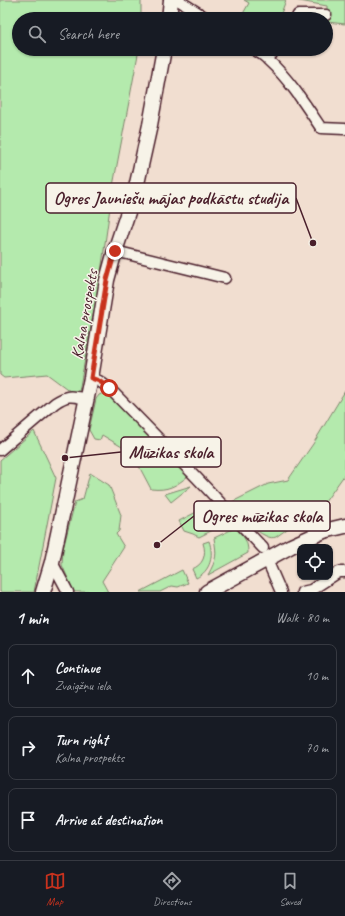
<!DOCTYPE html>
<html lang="en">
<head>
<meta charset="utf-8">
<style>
	body { margin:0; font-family:Caveat,sans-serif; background:#20242c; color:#f1f3f6 }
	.controls { position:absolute; right:12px; bottom:12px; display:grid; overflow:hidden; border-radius:8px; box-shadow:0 1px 3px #0004 }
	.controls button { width:36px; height:36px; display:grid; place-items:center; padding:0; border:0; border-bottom:1px solid #363941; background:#171b24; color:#f1f3f6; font:20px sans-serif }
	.stop { position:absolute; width:12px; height:12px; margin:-9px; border:3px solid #c8321e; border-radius:50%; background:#fff }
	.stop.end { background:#c8321e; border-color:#fff; box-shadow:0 1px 4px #0008 }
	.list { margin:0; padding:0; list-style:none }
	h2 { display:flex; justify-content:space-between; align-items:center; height:52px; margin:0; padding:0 16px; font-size:17px }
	h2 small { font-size:13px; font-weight:400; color:#9ea1a6 }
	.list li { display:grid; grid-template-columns:26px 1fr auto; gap:12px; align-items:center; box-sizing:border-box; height:64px; margin:0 8px 8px; padding:0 8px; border:1px solid #363941; border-radius:8px }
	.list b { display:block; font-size:15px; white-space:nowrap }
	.list p { margin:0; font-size:13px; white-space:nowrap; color:#9ea1a6 }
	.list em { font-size:13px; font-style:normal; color:#9ea1a6 }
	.icon { flex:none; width:22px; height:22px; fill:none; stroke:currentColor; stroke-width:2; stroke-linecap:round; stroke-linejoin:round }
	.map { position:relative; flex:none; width:345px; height:592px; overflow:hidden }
	.search { position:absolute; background:#171b24; box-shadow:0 1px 3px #0004; left:12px; right:12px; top:12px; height:44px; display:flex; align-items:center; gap:10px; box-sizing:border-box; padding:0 14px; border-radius:22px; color:#9ea1a6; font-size:15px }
	.sheet { height:268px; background:#171b24 }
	nav { display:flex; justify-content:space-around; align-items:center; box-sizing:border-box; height:56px; border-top:1px solid #363941; background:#171b24; font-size:11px; color:#9ea1a6 }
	nav a { display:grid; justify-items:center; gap:2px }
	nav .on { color:#c8321e }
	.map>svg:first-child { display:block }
	.green { fill:#b4eaad; stroke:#7f846c }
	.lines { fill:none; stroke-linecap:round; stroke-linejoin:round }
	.minor-casing { stroke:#4a1f2b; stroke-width:13 }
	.secondary-casing { stroke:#4a1f2b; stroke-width:17 }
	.minor { stroke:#f7f3e8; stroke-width:10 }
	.secondary { stroke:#f7f3e8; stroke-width:14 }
	.route { stroke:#c8321e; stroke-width:5 }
	.labels { text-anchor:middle; stroke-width:3; stroke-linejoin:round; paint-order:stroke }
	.street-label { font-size:17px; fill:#4a1f2b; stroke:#f7f3e8 }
	.leader { fill:none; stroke:#4a1f2b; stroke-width:1.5 }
	.callout-dot { fill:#4a1f2b; stroke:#f7f3e8; stroke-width:1.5 }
	.callout { fill:#f7f3e8; stroke:#4a1f2b; stroke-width:1.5 }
	.callout-label { font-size:18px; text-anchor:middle; font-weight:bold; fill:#4a1f2b }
</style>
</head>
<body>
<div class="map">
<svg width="345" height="592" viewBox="0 0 345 592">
	<rect width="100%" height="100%" fill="#f1ded0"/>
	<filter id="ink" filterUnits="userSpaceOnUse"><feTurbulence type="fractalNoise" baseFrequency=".025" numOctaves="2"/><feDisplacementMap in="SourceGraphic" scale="8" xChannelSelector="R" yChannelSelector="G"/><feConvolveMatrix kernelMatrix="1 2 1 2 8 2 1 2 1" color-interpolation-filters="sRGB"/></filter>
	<g filter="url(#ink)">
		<path class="green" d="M0,0h141v19h-122v30h120l-26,137 -12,86 -23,125 -31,-23 -43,4 -4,-3z
			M244,0h42l-7,19h-39l9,-16z
			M294,0h51v24l-18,-2v-16z
			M345,391v83l-20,28 -49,35c-3,1 -6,1 -10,-1 -13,-5 -25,-24 -34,-34l36,-18 20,-4 25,-36z
			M106,392l82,84c-12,10 -20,15 -37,13l-19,-36 -30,-18 -2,5 -6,-1 -5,-9 7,-31 3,-4z
			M34,431l22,47 -22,114h-34v-132z
			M90,473l19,12 12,30 -2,16 -3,3 8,13 -22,34 6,11h-34l-12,-27 1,-16 12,-47 8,-3z
			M191,486l-20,16 -6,-8z
			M212,504l17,18 -30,15 -6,-3 -9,-3 -5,-10z
			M235,528c9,9 13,12 13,25l-40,22c9,-17 9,-19 6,-37z
			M209,541c5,14 2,30 -13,37l-4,-9c11,-4 15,-14 11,-26z
			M182,570l6,13 -10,4 -6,-1 -12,6h-20z"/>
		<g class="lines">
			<g class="minor-casing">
				<path id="minor" d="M178,0l30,19
					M296,19l2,-4h28
					M253,49c5,3 11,6 15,11 21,19 37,44 53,68l24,1
					M268,59l8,-10
					M115,251l110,27
					M91,378l8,3 10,7 88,90 66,70
					M0,450l55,-47c14,-9 16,-7 32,-4
					M267,560l14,32
					M52,562l16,30
					M302,592l9,-2 28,-18h6"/>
			</g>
			<g class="secondary-casing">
				<path id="secondary" d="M169,19l2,-19
					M43,592l9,-30 23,-108 16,-76 16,-98 8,-29 21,-63 14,-63 14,-76
					M207,592l84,-46 33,-15 21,-5"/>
			</g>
			<use href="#minor" class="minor"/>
			<use href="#secondary" class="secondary"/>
		</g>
	</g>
	<g class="lines" filter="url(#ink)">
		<path class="route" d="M109,388l-10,-7 -8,-3 16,-98 8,-29"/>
	</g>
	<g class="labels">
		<g class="street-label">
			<text transform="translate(84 314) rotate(-80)" y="6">Kalna prospekts</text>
		</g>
	</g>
	<path class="leader" d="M313 243L296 198M65 458L121 452M157 545L194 516"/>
	<g class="callout-dot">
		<circle cx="313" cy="243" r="4"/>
		<circle cx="65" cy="458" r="4"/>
		<circle cx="157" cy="545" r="4"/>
	</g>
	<g class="callout">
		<rect x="46" y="183" width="250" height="30" rx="4"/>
		<rect x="121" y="437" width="100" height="30" rx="4"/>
		<rect x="194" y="501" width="136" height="30" rx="4"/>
	</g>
	<g class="callout-label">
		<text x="171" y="204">Ogres Jauniešu mājas podkāstu studija</text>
		<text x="171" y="458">Mūzikas skola</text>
		<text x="262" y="522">Ogres mūzikas skola</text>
	</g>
</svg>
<div class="controls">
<button><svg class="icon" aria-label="locate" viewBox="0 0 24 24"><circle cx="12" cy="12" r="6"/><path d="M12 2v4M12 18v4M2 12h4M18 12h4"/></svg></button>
</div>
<div class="stop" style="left:109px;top:388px"></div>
<div class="stop end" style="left:115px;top:251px"></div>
<div class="search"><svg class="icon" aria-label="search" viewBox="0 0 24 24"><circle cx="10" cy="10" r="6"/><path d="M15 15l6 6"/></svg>Search here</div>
</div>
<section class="sheet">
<h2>1 min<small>Walk · 80 m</small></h2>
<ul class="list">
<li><svg class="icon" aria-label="ahead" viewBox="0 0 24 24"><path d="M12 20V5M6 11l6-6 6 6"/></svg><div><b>Continue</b><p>Zvaigžņu iela</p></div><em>10 m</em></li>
<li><svg class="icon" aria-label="right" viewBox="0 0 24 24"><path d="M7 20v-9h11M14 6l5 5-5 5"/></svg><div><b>Turn right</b><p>Kalna prospekts</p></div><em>70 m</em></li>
<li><svg class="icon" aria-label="arrive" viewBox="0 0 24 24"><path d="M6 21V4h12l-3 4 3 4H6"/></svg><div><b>Arrive at destination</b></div></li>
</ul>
</section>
<nav>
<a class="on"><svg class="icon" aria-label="map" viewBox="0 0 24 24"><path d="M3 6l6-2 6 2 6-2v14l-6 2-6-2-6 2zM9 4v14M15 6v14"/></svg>Map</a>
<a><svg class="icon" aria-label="directions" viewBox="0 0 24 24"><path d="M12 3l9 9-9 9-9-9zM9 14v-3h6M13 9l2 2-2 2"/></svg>Directions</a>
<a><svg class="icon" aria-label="saved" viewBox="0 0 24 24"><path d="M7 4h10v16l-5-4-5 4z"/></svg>Saved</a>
</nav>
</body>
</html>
